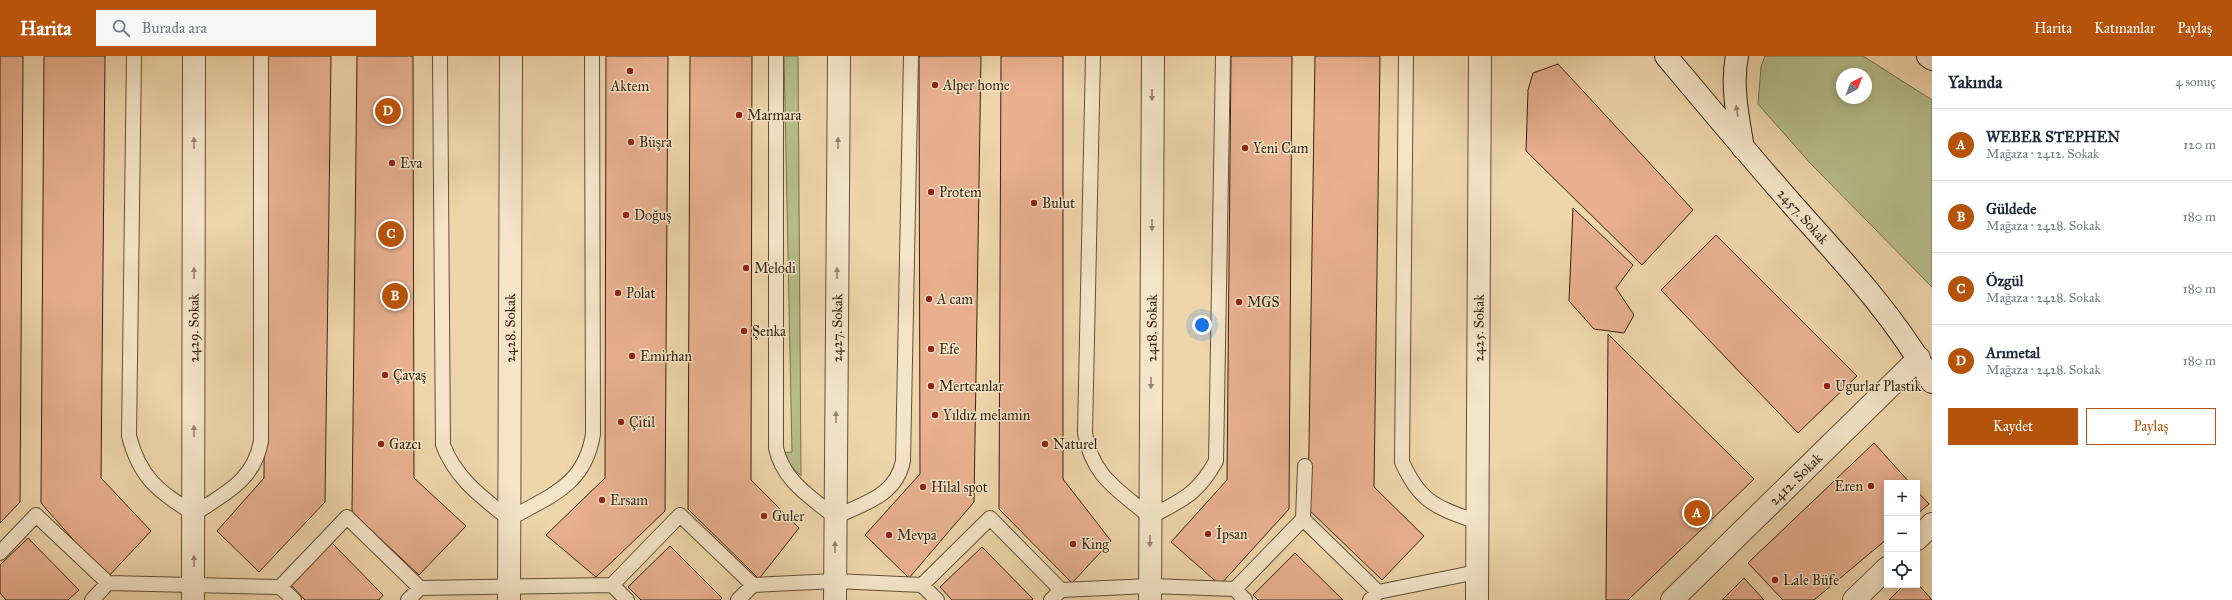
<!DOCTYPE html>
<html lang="tr">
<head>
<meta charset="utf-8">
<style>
	body { margin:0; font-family:"IM FELL Great Primer",serif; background:#f6f6f7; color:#1f2937 }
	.controls { position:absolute; right:12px; bottom:12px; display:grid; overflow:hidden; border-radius:0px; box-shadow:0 2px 10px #0003 }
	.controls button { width:36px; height:36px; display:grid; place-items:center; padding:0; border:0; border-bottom:1px solid #e0e1e3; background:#fff; color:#1f2937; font:20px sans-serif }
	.compass { position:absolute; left:1836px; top:12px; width:36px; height:36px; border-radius:50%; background:#fff; box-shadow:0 2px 10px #0003; rotate:42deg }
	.you { position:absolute; left:1202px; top:269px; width:14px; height:14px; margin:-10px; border:3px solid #fff; border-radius:50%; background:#1a73e8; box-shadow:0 0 0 6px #1a73e833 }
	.badge { display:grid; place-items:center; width:26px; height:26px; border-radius:50%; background:#b45309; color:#fff; font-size:13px; font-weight:700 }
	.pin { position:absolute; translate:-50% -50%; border:2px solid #fff; box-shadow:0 1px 4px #0006 }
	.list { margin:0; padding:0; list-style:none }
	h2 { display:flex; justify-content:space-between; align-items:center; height:52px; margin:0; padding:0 16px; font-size:17px }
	h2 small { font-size:13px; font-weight:400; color:#747a83 }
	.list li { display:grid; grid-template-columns:26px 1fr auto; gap:12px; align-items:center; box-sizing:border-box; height:72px; padding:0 16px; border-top:1px solid #e0e1e3 }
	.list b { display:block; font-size:15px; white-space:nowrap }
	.list p { margin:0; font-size:13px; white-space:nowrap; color:#747a83 }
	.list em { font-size:13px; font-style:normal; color:#747a83 }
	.actions { display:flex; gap:8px; padding:12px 16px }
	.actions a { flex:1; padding:9px 0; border:1px solid #b45309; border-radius:0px; text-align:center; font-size:14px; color:#b45309 }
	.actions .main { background:#b45309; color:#fff }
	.icon { flex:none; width:22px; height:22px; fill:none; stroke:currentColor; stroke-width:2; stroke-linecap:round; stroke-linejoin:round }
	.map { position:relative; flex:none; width:1932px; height:544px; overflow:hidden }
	header { display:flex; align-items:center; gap:24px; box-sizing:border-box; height:56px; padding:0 20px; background:#b45309; color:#fff }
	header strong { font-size:19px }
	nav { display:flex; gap:22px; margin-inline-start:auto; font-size:14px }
	.search { width:280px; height:36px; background:#f6f6f7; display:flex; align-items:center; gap:10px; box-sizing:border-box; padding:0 14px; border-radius:0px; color:#747a83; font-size:15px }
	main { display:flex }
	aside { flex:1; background:#fff }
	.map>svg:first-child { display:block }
	.green { fill:#b6be8b; stroke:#76714d; fill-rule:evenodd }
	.building { fill:#e9b090; stroke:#36240f }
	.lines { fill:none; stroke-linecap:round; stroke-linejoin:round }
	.service-casing { stroke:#645036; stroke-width:16 }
	.minor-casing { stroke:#645036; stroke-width:24 }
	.tertiary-casing { stroke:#645036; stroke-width:24 }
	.secondary-casing { stroke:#36240f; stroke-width:24 }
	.service { stroke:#f4e4c8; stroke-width:14 }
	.minor { stroke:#f4e4c8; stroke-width:22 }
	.tertiary { stroke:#f4e4c8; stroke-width:22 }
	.secondary { stroke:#f4e4c8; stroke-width:22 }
	.oneway { fill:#95846c }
	.poi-dot { fill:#8f2418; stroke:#f4e4c8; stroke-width:1.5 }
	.labels { text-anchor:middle; stroke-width:3; stroke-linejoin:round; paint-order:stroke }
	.poi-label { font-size:14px; fill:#36240f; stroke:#f4e4c8; text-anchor:start }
	.street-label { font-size:14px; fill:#36240f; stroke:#f4e4c8 }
</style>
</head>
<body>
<header>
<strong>Harita</strong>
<div class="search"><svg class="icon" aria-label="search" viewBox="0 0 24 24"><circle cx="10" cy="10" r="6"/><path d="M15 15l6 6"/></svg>Burada ara</div>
<nav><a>Harita</a><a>Katmanlar</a><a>Paylaş</a></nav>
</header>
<main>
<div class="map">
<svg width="1932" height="544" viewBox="0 0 1932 544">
	<rect width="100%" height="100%" fill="#eed5aa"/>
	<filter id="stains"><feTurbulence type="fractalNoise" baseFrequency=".005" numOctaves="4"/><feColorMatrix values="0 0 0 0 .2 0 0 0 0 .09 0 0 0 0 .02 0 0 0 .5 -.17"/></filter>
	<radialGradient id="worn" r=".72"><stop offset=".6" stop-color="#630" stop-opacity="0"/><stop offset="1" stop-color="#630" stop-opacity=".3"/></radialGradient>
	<path class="green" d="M784,0h14l3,420 -22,-23 13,-1z
		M1765,0h98l69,44v187l-122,-124 -52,-59 3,-37zM1842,18h24v24h-24z"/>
	<path class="building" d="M0,0h23l-3,446 -20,21z
		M44,0h61l-4,422 50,53 -44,47 -66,-75z
		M266,0h65l-6,446 -66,70 -42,-41 47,-53z
		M357,0h56l1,422 52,48 -47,49 -67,-63z
		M606,0h62l-3,455 -69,66 -50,-42 59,-57z
		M690,0h62l-1,424 48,48 -40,51 -71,-70z
		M919,0h62l-7,446 -65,76 -44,-43 55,-61z
		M1001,0h62v423l48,62 -39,42 -73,-74z
		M1231,0h61l-3,453 -69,76 -49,-43 56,-62z
		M1315,0h65l-6,431 50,49 -42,44 -74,-71z
		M1558,8l135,146 -51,55 -116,-114 2,-61 5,-17z
		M1573,152l60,57 -17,23 18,27 -10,18 -30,-4 -25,-28z
		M1716,179l141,141 -59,57 -137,-143z
		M1608,278l146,145 -126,121h-22z
		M1874,387l36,40h-23v56l-73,61h-31l-35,-37z
		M1917,435l12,13 -12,10z
		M28,482l51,52 -11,10h-62l-6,-7v-28z
		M332,487l51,52 -4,5h-74l-15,-16z
		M670,490l52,52 -2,2h-79l-13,-13z
		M982,491l51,52 -1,1h-80l-12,-13z
		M1295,497l48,47h-85l-5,-5z
		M1744,522l20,22h-42z
		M1917,527l15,17h-43l15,-15h13z"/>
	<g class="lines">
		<g class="service-casing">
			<path id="service" d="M134,0l-5,380c11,43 30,55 65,78 31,-21 60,-33 67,-73v-385
				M440,0l3,389c13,34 39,52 66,74 40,-23 76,-33 84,-85l-1,-378
				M776,0v392c7,33 35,49 59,69 29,-14 61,-21 68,-56l8,-405
				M1093,0l-8,377c7,44 34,57 65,84 32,-17 48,-23 66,-56l7,-405
				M1406,0l-4,406c19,42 35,45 75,60
				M1303,463l2,-53
				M0,497l36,-38 72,68 172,4 14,13
				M612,529l15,15
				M922,529l68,-67 71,72
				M280,531l67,-70 73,71 192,-3 68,-70 73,70
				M1235,533l68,-70 75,73
				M92,544l16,-17
				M408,544l12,-12
				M738,544l15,-15 82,-4 87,4 15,15
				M1051,544l10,-10 89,-4 85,3 10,11
				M1370,544l8,-8 99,-20"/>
		</g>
		<g class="minor-casing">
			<g id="minor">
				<path d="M1917,483l15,-15"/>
				<path id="s1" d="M193,544l1,-544"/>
				<path id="s2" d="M509,544l2,-544"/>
				<path id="s3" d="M835,544l4,-544"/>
				<path id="s4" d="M1150,544l3,-544"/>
				<path id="s5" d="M1672,544l247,-242"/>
				<path d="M1854,544l33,-32"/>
			</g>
		</g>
		<g class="tertiary-casing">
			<g id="tertiary">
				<path id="s6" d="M1477,544l3,-544"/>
			</g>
		</g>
		<g class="secondary-casing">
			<g id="secondary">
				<path id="s7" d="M1666,0c42,50 83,99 126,148 50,56 103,112 140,178"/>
				<path d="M1737,0c-6,30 1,62 6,92"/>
				<path d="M1928,0l4,3"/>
			</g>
		</g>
		<use href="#service" class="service"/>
		<use href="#minor" class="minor"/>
		<use href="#tertiary" class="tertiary"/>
		<use href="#secondary" class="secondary"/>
	</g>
	<defs><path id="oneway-solid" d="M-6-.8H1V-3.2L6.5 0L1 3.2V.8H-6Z"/></defs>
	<g class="oneway">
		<use href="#oneway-solid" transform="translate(1152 39) rotate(90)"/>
		<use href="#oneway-solid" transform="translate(1737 55) rotate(-99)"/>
		<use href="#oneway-solid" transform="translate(194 87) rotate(-90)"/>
		<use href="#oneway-solid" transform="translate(838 87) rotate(-90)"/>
		<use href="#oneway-solid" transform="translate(1152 169) rotate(90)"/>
		<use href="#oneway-solid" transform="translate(194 217) rotate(-90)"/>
		<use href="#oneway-solid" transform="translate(837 217) rotate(-90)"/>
		<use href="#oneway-solid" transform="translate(1151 327) rotate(90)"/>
		<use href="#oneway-solid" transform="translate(836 361) rotate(-90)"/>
		<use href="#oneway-solid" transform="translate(194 375) rotate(-90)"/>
		<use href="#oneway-solid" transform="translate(1150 485) rotate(91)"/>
		<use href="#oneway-solid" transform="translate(835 491) rotate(-90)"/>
		<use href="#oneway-solid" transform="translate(194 505) rotate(-90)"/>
	</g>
	<g class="poi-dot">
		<circle cx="630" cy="15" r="4"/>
		<circle cx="935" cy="29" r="4"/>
		<circle cx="739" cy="59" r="4"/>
		<circle cx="631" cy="86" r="4"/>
		<circle cx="1245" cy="92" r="4"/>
		<circle cx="392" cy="107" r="4"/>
		<circle cx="931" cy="136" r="4"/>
		<circle cx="1034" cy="147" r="4"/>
		<circle cx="626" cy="159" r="4"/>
		<circle cx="746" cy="212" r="4"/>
		<circle cx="618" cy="237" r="4"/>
		<circle cx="929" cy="243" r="4"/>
		<circle cx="1239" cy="246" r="4"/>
		<circle cx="744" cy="275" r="4"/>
		<circle cx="931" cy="293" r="4"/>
		<circle cx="632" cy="300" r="4"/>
		<circle cx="385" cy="319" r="4"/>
		<circle cx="931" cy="330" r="4"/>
		<circle cx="1827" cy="330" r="4"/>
		<circle cx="935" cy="359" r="4"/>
		<circle cx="621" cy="366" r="4"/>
		<circle cx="381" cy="388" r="4"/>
		<circle cx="1045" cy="388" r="4"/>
		<circle cx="1871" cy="430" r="4"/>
		<circle cx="923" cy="431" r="4"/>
		<circle cx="602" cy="444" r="4"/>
		<circle cx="764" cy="460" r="4"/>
		<circle cx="1208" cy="478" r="4"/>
		<circle cx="889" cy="479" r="4"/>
		<circle cx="1073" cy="488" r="4"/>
		<circle cx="1775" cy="524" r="4"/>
	</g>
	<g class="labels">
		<g class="poi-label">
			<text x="943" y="34">Alper home</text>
			<text x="630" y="35" text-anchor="middle">Aktem</text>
			<text x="747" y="64">Marmara</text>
			<text x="639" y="91">Büşra</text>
			<text x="1253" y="97">Yeni Cam</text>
			<text x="400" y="112">Eva</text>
			<text x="939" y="141">Protem</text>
			<text x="1042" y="152">Bulut</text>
			<text x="634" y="164">Doğuş</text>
			<text x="754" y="217">Melodi</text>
			<text x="626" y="242">Polat</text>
			<text x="937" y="248">A cam</text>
			<text x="1247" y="251">MGS</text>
			<text x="752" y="280">Şenka</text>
			<text x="939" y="298">Efe</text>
			<text x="640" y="305">Emirhan</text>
			<text x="393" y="324">Çavaş</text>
			<text x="939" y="335">Mertcanlar</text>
			<text x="1835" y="335">Ugurlar Plastik</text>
			<text x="943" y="364">Yıldız melamin</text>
			<text x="629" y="371">Çitil</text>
			<text x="389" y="393">Gazcı</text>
			<text x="1053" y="393">Naturel</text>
			<text x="1863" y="435" text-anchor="end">Eren</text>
			<text x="931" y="436">Hilal spot</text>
			<text x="610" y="449">Ersam</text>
			<text x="772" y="465">Guler</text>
			<text x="1216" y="483">İpsan</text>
			<text x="897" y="484">Mevpa</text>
			<text x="1081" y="493">King</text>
			<text x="1783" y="529">Lale Büfe</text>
		</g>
		<g class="street-label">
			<text dy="5" stroke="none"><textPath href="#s7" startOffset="211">2457. Sokak</textPath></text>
			<text dy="5" stroke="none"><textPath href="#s1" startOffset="272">2429. Sokak</textPath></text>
			<text dy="5" stroke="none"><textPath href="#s2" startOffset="272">2428. Sokak</textPath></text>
			<text dy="5" stroke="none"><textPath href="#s3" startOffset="272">2427. Sokak</textPath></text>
			<text dy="5" stroke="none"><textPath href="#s4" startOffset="272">2418. Sokak</textPath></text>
			<text dy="5" stroke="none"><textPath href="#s6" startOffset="272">2425. Sokak</textPath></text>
			<text dy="5" stroke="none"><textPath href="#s5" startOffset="173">2412. Sokak</textPath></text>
		</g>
	</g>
	<rect width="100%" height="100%" filter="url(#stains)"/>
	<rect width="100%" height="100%" fill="url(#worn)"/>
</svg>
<div class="controls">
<button>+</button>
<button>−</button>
<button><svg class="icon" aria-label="locate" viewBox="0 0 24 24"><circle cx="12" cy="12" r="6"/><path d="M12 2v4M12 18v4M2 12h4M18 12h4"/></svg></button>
</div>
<svg class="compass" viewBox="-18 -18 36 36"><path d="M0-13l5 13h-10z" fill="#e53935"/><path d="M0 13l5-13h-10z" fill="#747a83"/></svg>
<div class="you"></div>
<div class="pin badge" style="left:1697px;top:457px">A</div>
<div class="pin badge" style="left:395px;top:240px">B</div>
<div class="pin badge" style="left:391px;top:178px">C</div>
<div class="pin badge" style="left:388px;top:55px">D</div>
</div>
<aside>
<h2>Yakında<small>4 sonuç</small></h2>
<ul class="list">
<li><span class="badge">A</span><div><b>WEBER STEPHEN</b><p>Mağaza · 2412. Sokak</p></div><em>120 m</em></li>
<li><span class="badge">B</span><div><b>Güldede</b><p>Mağaza · 2428. Sokak</p></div><em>180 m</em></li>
<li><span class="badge">C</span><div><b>Özgül</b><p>Mağaza · 2428. Sokak</p></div><em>180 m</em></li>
<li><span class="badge">D</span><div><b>Arımetal</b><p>Mağaza · 2428. Sokak</p></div><em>180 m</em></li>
</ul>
<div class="actions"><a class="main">Kaydet</a><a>Paylaş</a></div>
</aside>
</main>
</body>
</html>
